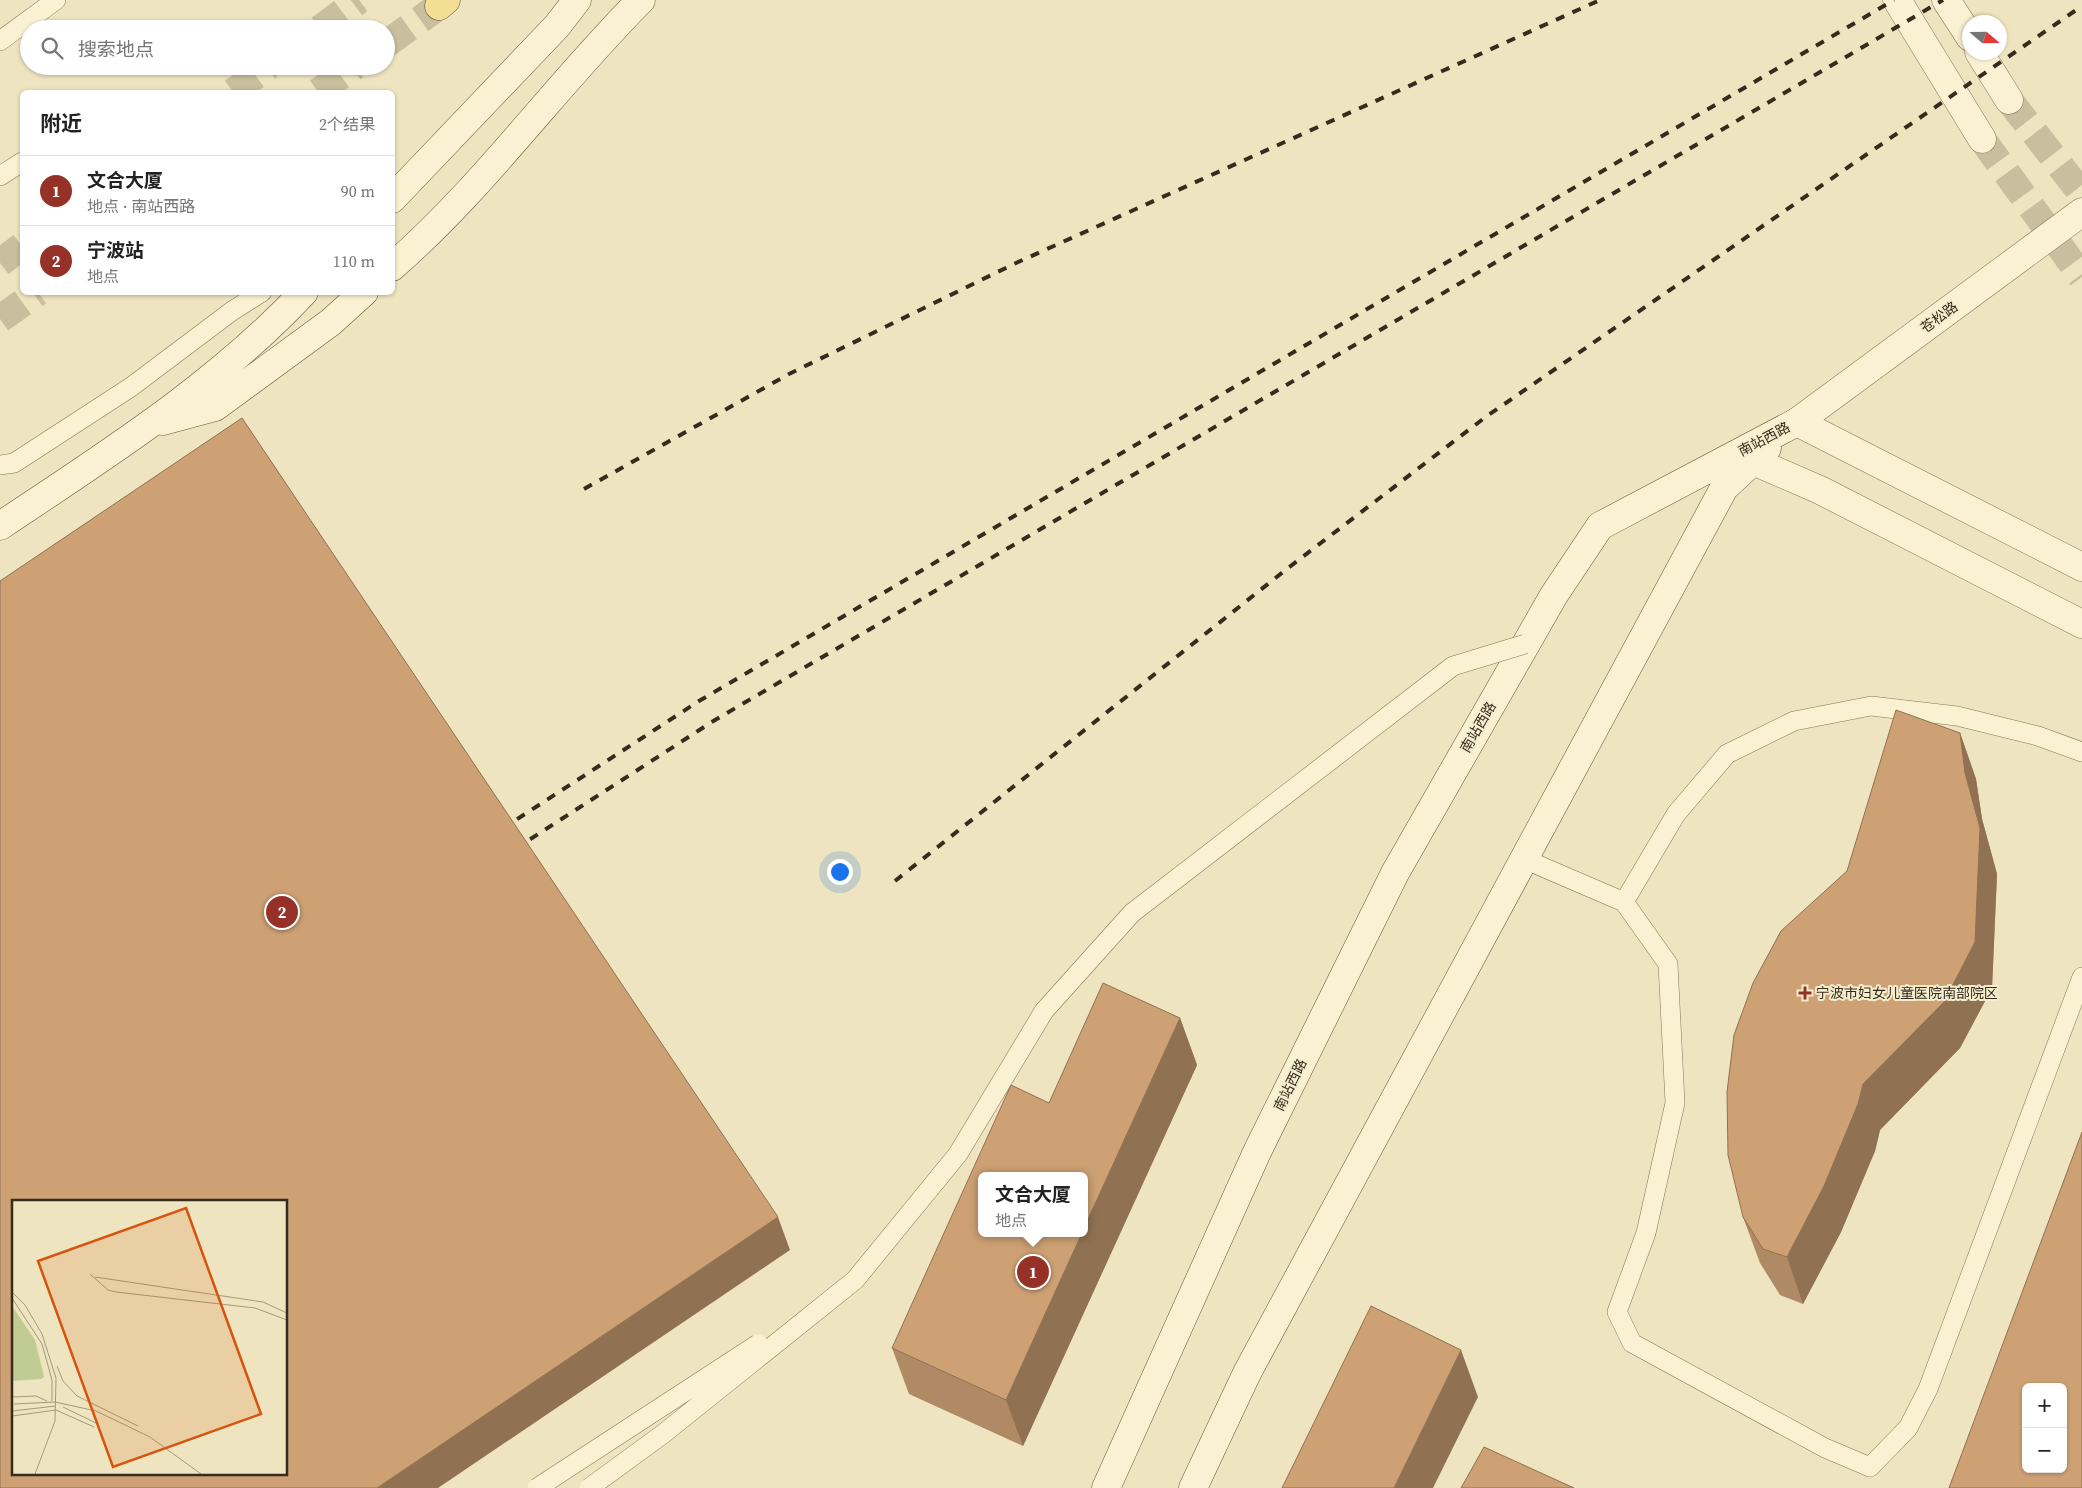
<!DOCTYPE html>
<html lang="zh">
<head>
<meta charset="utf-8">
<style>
	body { margin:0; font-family:"Source Serif 4","Noto Sans SC",serif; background:#f2f2f2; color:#222 }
	.controls { position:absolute; right:15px; bottom:15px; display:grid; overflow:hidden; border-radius:8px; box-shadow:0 1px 4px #0004 }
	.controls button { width:45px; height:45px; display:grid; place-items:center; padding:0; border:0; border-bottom:1px solid #e0e0e0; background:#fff; color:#222; font:25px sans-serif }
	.compass { position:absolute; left:1962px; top:15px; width:45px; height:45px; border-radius:50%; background:#fff; box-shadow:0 1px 4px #0004; rotate:110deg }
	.you { position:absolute; left:839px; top:871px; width:18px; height:18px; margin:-12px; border:4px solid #fff; border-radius:50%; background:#1a73e8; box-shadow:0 0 0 8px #1a73e833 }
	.badge { display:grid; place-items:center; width:32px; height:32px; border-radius:50%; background:#963127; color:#fff; font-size:16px; font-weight:700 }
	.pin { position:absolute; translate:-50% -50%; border:2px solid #fff; box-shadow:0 1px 5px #0006 }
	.popup { position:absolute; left:978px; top:1172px; width:110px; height:65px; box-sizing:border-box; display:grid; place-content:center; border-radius:8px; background:#fff; filter:drop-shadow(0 1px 4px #0005); font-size:16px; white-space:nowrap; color:#767676 }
	.popup b { font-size:19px; color:#222 }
	.popup::after { content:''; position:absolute; left:50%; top:100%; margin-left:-10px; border:10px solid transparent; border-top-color:#fff }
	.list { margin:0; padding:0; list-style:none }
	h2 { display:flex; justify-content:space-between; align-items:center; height:65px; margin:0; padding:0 20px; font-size:21px }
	h2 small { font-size:16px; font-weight:400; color:#767676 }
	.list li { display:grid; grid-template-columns:32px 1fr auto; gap:15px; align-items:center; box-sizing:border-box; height:70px; padding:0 20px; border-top:1px solid #e0e0e0 }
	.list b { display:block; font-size:19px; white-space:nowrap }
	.list p { margin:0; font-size:16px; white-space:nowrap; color:#767676 }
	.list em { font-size:16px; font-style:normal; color:#767676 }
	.icon { flex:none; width:28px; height:28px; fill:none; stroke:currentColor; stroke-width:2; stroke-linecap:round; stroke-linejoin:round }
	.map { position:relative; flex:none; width:2082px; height:1488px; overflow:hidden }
	.search { position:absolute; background:#fff; box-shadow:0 1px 4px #0004; left:20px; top:20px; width:375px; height:55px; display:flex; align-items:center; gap:12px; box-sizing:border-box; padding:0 18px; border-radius:28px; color:#767676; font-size:19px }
	.panel { position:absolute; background:#fff; box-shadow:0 1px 4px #0004; left:20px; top:90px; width:375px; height:205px; border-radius:8px }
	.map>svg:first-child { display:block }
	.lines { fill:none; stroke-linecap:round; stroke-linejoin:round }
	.tertiary-tunnel { stroke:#c9bf9e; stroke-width:28; stroke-dasharray:28 14; stroke-linecap:butt }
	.primary-tunnel { stroke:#c9bf9e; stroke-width:28; stroke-dasharray:28 14; stroke-linecap:butt }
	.service-casing { stroke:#867557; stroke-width:20 }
	.minor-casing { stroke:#867557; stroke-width:29 }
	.tertiary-casing { stroke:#867557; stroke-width:29 }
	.secondary-casing { stroke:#68563b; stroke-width:29 }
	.primary-casing { stroke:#54422c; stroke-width:29 }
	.service { stroke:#f9f1d2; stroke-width:19 }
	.minor { stroke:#f9f1d2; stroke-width:28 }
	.tertiary { stroke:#f9f1d2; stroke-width:28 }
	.secondary { stroke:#f9f1d2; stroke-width:28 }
	.primary { stroke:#f2de95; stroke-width:28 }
	.rail { stroke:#362b1c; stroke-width:4; stroke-dasharray:9 9; stroke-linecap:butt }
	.service-bridge-casing { stroke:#867557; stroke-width:20; stroke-linecap:butt }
	.service-bridge { stroke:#f9f1d2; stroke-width:19 }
	.wall { fill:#b08a64 }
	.shaded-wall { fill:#907151 }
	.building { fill:#cda174; stroke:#907151; fill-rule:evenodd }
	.poi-dot { fill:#963127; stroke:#f5eece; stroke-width:2 }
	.labels { text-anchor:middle; stroke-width:4; stroke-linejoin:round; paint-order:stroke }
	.street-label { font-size:14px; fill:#362b1c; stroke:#f5eece }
	.poi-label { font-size:14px; fill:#362b1c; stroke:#f5eece; text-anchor:start }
	.inset-road { fill:none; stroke:#a49a7e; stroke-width:1 }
	.view { fill:#d6540e; fill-opacity:0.15; stroke:#d6540e; stroke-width:2.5 }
	.inset-edge { fill:none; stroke:#362b1c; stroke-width:2.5 }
</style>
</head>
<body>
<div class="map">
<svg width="2082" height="1488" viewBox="0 0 2082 1488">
	<rect width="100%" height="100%" fill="#eee4bf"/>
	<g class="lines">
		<path class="tertiary-tunnel" d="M2009,100l73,94
			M1982,139l100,138"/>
		<path class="primary-tunnel" d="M320,29l39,-29
			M386,44l53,-38
			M233,92l36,-26
			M318,92l37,-26
			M0,263l22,-17
			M0,319l38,-27"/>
		<g class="service-casing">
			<path id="service" d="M0,41l56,-41
				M0,176l22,-14
				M0,465l14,-2 117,-76 101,-76 30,-19
				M1524,859l100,43 44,62 7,139 -29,130 -29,79 15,31 193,105 45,19 38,-39 20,-39 154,-412
				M1624,902l52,-88 51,-60 67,-33 77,-15 86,10 81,20 44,16"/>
		</g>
		<g class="minor-casing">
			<path id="minor" d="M1797,422l285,-210"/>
		</g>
		<g class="tertiary-casing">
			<path id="tertiary" d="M1897,0l85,139
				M1946,0l24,37
				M1979,52l30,48
				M1797,422l285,145
				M1753,461l67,29 262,134"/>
		</g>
		<g class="secondary-casing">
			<path id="secondary" d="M392,199l165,-173 20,-26
				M392,267c92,-80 163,-181 249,-267
				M163,421l52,-14 116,-85 33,-30
				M0,526c106,-71 216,-140 304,-234
				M1106,1488l151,-336 138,-279 159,-278 46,-69 197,-104
				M1193,1488l54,-115 477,-885 43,-40"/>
		</g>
		<g class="primary-casing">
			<path id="primary" d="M439,6l7,-6"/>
		</g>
		<use href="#service" class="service"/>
		<use href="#minor" class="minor"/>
		<use href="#tertiary" class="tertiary"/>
		<use href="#secondary" class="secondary"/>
		<use href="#primary" class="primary"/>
		<path class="rail" d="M584,489l205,-115 227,-111 584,-263
			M502,829l197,-128 1195,-701
			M515,849l200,-129 1228,-720
			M895,881l393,-313 199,-152 595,-410"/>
		<g class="service-bridge-casing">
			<path id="service-bridge" d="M537,1488l221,-144
				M589,1488l74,-54 192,-154 103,-126 86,-143 88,-98 321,-247 72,-22"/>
		</g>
		<use href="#service-bridge" class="service-bridge"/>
	</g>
	<path class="wall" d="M1960,733l16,46 6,40 15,55 -5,114 -32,60 -80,82 -5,21 -34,81 -38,72 -23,-9 -20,-32 -17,-46 104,-346z
		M1180,1018l17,47 -174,381 -114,-52 -17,-46 157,-245z"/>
	<path class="shaded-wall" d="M1960,733l16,46 6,40 15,55 -5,114 -32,60 -80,82 -5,21 -34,81 -38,72 -16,-47 76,-173 102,-311z
		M1180,1018l17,47 -174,381 -17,-46 76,-167h2v-5z
		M778,1217l12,33 -352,238h-61z
		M1461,1350l17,47 -45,91h-39z"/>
	<path class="building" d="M242,418l536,799 -401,271h-377v-907zM14,1202h272v272h-272z
		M1896,710l64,23 5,40 15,55 -5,114 -31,60 -81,82 -5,20 -34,82 -37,71 -24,-8 -20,-32 -15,-62 -1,-63 7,-57 19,-52 28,-52 66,-60z
		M1103,983l77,35 -96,210v-52h-102v57h100l-76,167 -114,-52 119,-263 38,18z
		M2082,1132v356h-133zM2026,1387h37v82h-37z
		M1371,1306l90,44 -67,138h-112z
		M1484,1447l90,41h-113z"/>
	<path class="poi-dot" d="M1802.5 985.5h5v5h5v5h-5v5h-5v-5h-5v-5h5z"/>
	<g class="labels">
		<g class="street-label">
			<text transform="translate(1939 317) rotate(-36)" y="5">苍松路</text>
			<text transform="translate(1764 439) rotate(-28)" y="5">南站西路</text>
			<text transform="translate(1478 727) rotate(-60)" y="5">南站西路</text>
			<text transform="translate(1290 1085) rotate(-64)" y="5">南站西路</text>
		</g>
		<g class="poi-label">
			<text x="1816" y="998">宁波市妇女儿童医院南部院区</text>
		</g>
	</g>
	<g transform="translate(12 1200)">
		<rect width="275" height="275" fill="#eee4bf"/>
		<path d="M0,106l23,34 7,28 2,9 -3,2 -29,2z" fill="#c0cc93"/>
		<path class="inset-road" d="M78,74l18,16 8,2 139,16 32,12M83,77l168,25 24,11M0,92l13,13 17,29 14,44 -1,43 -20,53M0,98l30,46 10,36v21M45,166l6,15 14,15 61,30M0,197l24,-1 11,5M2,204l41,-2 41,9 54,26 51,37M51,207l35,17M0,211l44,-5M0,216l44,-6 38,17"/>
		<path class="view" d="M174,8l75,206 -148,53 -75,-206z"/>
		<rect width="275" height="275" class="inset-edge"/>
	</g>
</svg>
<div class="controls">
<button>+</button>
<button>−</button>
</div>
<svg class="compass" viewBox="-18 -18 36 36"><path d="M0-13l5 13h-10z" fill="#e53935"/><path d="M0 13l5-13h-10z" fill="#767676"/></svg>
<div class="you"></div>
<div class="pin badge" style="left:1033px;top:1272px">1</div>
<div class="popup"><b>文合大厦</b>地点</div>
<div class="pin badge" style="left:282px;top:912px">2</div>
<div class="search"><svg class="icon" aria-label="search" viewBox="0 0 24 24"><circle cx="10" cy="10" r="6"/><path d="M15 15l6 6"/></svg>搜索地点</div>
<section class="panel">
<h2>附近<small>2个结果</small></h2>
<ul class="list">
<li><span class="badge">1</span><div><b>文合大厦</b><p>地点 · 南站西路</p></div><em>90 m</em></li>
<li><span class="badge">2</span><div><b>宁波站</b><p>地点</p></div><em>110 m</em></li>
</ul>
</section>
</div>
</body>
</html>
